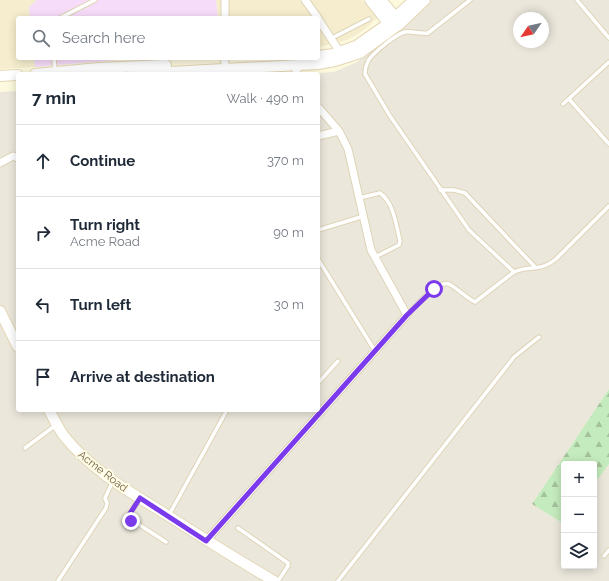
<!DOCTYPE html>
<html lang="en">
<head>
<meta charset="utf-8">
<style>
	body { margin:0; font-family:Raleway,sans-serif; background:#f2f2f3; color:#1f2937 }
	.controls { position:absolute; right:12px; bottom:12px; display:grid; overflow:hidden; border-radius:4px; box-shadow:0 2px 10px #0003 }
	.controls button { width:36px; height:36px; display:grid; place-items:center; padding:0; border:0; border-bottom:1px solid #e0e1e3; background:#fff; color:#1f2937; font:20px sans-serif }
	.compass { position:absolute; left:513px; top:12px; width:36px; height:36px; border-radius:50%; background:#fff; box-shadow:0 2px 10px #0003; rotate:236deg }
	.stop { position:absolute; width:12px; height:12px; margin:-9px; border:3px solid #7c3aed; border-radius:50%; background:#fff }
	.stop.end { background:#7c3aed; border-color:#fff; box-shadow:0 1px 4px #0008 }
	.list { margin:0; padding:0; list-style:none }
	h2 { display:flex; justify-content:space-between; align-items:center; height:52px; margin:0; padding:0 16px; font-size:17px }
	h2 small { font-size:13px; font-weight:400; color:#747a83 }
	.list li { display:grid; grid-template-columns:26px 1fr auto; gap:12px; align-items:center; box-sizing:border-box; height:72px; padding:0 16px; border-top:1px solid #e0e1e3 }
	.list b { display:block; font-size:15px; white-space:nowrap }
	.list p { margin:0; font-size:13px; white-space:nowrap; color:#747a83 }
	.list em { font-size:13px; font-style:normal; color:#747a83 }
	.icon { flex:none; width:22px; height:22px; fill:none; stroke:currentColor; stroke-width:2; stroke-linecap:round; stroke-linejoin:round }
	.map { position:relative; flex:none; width:609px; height:581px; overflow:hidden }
	.search { position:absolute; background:#fff; box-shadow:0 2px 10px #0003; left:16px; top:16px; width:304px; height:44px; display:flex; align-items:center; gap:10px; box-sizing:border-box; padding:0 14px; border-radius:4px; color:#747a83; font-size:15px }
	.panel { position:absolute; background:#fff; box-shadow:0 2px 10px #0003; left:16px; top:72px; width:304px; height:340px; border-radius:4px }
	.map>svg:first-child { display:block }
	.residential { fill:#f5edcd }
	.industrial { fill:#ebe7db; fill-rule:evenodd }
	.education { fill:#f6dcf9 }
	.forest { fill:url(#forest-firs) }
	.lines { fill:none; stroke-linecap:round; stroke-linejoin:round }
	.lane-casing { stroke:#ded4b7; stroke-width:5.5 }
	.street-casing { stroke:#ded4b7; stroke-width:9 }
	.secondary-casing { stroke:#e4d7b5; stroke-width:12 }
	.lane { stroke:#fff; stroke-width:3.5 }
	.street { stroke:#fff; stroke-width:7 }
	.secondary { stroke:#fff; stroke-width:10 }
	.route { stroke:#7c3aed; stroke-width:5 }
	.labels { text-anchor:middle; stroke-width:4; stroke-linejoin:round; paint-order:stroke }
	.street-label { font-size:11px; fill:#746245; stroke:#fffce6 }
</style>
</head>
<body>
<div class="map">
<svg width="609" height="581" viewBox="0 0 609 581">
	<defs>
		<pattern id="forest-firs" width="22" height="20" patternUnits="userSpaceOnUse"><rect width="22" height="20" fill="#c4ebbd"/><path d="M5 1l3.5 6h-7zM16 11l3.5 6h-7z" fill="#a4c29b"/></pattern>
	</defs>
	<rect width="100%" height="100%" fill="#fdf9de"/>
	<path class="residential" d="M0,0h37l-8,7 1,11h-12v40h16l1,9 -35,2z
		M216,0h146l15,18 -13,12 -17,10 -29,7v-29h-100z"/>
	<path class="industrial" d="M431,0h178v389l-77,115 32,20v42h30v-82l15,-20v117h-609v-489l18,-1v319h300v-336h-15l31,-2 23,-10 32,-24zM519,18h24v24h-24z"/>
	<path class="education" d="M37,0h179l2,18h-188l-1,-11z
		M34,58h108l-107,9z"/>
	<path class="forest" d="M609,389v75l-15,20v-20h-30v60l-32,-20z"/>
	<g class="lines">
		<g class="lane-casing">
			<path id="lane" d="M470,0l-42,33c-8,1 -15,-2 -23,-1 -9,2 -32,21 -37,29 -2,4 -3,8 -3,13l25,42 79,114 45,42
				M577,0l32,38
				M60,18l35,-18
				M332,38l37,-19
				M54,58l1,14
				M569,99l40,45
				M563,104l46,-42
				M440,190h14l11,3 71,75
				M359,198l21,-5c14,10 16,32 20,48l-1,4 -24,12
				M318,230l46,-14
				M318,259l57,92
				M407,315c8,-8 30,-35 42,-31 6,3 18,14 26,18l39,-30c17,-8 25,1 42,-13l53,-53
				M318,383l20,-22
				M25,448l31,-23
				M139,499l-10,16v3l37,24
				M169,515l58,-105
				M238,528l50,35v3l-10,15
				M604,556l5,-6
				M58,581l48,-73 1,-5 -2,-5 7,-15
				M338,581l176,-224 25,-20"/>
		</g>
		<g class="street-casing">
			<path id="street" d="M305,0l13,18
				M225,18v-18
				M318,19l22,33
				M224,58l1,5
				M295,74l5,-10
				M318,136l21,-5
				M0,163l13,-7 5,2
				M206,541l201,-226 -36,-65 -23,-101 -9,-18 -21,-24"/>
		</g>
		<g class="secondary-casing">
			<path id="secondary" d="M370,0l22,28
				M381,0l18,21
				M318,56l16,-2 22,-8 33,-23 25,-23
				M35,74l64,-6 67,-3
				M133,74l185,-10 17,-3 25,-8 41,-30 24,-23
				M0,76l18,-1
				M0,311l18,36
				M49,410c5,9 9,18 15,26 28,35 66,56 103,79 36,23 71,45 107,66"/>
		</g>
		<use href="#lane" class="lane"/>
		<use href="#street" class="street"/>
		<use href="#secondary" class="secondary"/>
	</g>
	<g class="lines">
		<path class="route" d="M131,521l-2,-3v-3l11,-17 66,43 201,-226 27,-26"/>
	</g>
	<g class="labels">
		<g class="street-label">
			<text transform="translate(103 471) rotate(38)" y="4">Acme Road</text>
		</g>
	</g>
</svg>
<div class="controls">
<button>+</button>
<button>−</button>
<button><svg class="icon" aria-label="layers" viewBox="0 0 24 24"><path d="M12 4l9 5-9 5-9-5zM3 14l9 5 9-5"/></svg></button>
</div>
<svg class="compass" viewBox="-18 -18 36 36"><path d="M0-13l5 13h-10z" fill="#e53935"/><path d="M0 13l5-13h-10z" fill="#747a83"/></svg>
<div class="stop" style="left:434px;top:289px"></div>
<div class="stop end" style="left:131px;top:521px"></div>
<div class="search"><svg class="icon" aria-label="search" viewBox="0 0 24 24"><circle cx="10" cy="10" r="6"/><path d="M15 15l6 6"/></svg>Search here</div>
<section class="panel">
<h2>7 min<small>Walk · 490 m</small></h2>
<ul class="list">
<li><svg class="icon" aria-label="ahead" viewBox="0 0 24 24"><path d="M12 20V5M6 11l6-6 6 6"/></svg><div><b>Continue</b></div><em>370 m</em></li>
<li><svg class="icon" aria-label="right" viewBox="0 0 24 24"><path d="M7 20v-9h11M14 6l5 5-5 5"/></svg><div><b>Turn right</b><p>Acme Road</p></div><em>90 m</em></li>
<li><svg class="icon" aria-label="left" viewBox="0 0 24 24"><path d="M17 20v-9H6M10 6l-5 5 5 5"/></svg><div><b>Turn left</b></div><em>30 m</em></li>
<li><svg class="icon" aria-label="arrive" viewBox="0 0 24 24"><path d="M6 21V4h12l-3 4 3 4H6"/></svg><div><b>Arrive at destination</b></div></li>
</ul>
</section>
</div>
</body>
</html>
